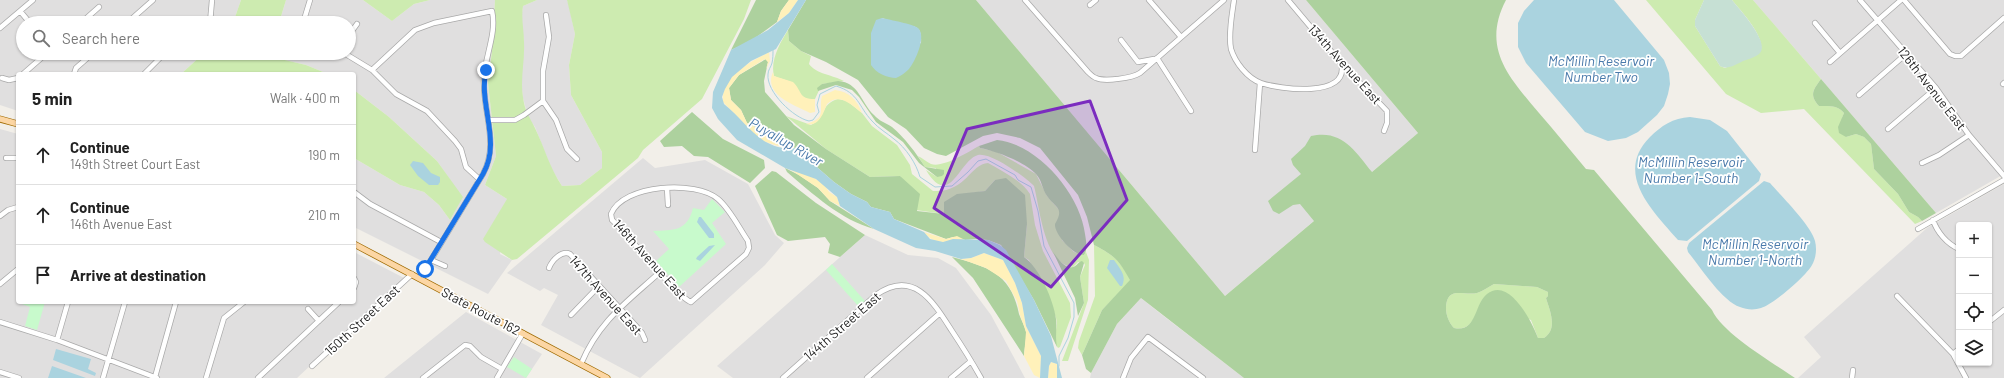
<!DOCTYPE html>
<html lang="en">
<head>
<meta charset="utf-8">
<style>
	body { margin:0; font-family:Barlow,sans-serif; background:#f6f6f6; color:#222 }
	.controls { position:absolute; right:12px; bottom:12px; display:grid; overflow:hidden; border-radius:4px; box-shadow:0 1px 3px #0004 }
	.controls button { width:36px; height:36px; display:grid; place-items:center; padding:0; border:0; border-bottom:1px solid #e0e0e0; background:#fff; color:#222; font:20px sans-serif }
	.stop { position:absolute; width:12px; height:12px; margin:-9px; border:3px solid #1a73e8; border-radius:50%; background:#fff }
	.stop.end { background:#1a73e8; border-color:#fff; box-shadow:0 1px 4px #0008 }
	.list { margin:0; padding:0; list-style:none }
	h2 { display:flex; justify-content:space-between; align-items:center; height:52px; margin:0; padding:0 16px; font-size:17px }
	h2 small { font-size:13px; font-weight:400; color:#767676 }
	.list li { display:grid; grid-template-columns:26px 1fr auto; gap:12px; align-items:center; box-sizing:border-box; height:60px; padding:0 16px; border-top:1px solid #e0e0e0 }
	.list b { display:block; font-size:15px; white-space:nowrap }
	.list p { margin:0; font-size:13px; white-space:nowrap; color:#767676 }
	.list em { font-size:13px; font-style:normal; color:#767676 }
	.icon { flex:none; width:22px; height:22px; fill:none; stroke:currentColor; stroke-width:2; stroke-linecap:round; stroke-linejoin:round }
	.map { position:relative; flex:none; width:2004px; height:378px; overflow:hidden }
	.search { position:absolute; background:#fff; box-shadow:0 1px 3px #0004; left:16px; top:16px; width:340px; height:44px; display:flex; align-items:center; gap:10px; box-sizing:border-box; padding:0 14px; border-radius:22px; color:#767676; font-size:15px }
	.panel { position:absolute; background:#fff; box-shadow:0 1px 3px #0004; left:16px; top:72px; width:340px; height:232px; border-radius:4px }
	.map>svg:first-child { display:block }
	.residential { fill:#e0dfdf; fill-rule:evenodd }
	.grass { fill:#cdebb0 }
	.forest { fill:#add19e; fill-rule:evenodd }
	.wetland { fill:#c6e0d4 }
	.sand { fill:#fff1ba }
	.park { fill:#c8facc }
	.water { fill:#aad3df }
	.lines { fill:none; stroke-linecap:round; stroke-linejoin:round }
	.stream { stroke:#aad3df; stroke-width:1 }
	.minor-casing { stroke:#a9a9a9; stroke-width:6 }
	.major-casing { stroke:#a06b00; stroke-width:7 }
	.minor { stroke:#fff; stroke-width:4.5 }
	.major { stroke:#fcd6a4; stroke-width:5.5 }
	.route { stroke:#1a73e8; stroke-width:5 }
	.marked { fill:#7b2cbf; fill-opacity:0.2; stroke:#7b2cbf; stroke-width:3; stroke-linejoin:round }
	.labels { text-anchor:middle; stroke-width:3.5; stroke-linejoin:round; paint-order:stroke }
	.street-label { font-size:13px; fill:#222; stroke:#fff }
	.water-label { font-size:14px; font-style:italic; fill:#4a7aab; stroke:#fff }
</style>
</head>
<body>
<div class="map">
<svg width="2004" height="378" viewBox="0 0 2004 378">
	<rect width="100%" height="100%" fill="#f2efe9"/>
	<path class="residential" d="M0,0h241l-8,23h-210v30h181l-23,21h-163v37l-18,-6z
		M286,0h77l29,21 22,-17 16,-4h65l-3,51 -4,32 8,73 -11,29 22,14 -7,55 12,6 -24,34 -134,-67v-69l46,27 24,7 15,13 11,15 12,-23 -25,-36 -48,-44 -35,-27v-16h-26l-22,-9 -34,-8 -2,-4h79v-30h-70z
		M537,0h30l2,6 6,28 -6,31 2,30 31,57v16l-22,17 -18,1 -11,-18 -16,-41 -7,-10 -5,-19 -2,-17 3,-39 -3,-23 2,-13z
		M976,0h330l112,133 -193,163z
		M1753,0h251v174l-68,39z
		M0,129l18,5v168h336v-50l50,26 -107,100h-297z
		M643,158l12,10 50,-8 43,24 27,51 9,8 -19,22 -125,113 -99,-53 17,-30 -14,-7 -4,3 -33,-18z
		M2004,184v194h-206l23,-21 -17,-20 123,-109zM1959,225h30v138h-30z
		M865,235l43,20 30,3 18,10 35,47 34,63h-292l-16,-12z
		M1141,298l20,16 83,64h-154l1,-5 26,-49z
		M466,312l76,42 -16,24h-142z"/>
	<path class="grass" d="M241,0h45l-7,23h-46z
		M363,0h67l-16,4 -22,17z
		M495,0h42l-14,6c-2,13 1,24 1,36 1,19 -4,37 -1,55 2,15 6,19 12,31 10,21 14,38 27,58l18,-1 22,-17v-16l-31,-57 -2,-30 6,-31 -8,-34h184l-7,19 -42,80 -59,51 -5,8 -121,101 -5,1 -27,-18 -2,-3 24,-40 -22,-14 11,-29 -8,-73 4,-32z
		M1646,0h58l-9,20v6l25,40 5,2 35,-16c7,-14 -19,-41 -28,-52h21l68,79c-8,11 -12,16 -2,27 9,0 19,-1 25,7l-2,5 4,19 10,-3 8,3 7,7 3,25 24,25 11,18 9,5 4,4 -7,3 -111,-115 -43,4 -35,-19z
		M788,30l1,11 12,10 10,5 -2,8c7,10 24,11 35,17l-22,3 -7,15h-9l-5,-4c-8,-16 -13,-13 -27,-19 -4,-16 6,-33 14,-46z
		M204,53h66l2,4 34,8 22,9h-147z
		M354,90l35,27 48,44 26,36 -13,23 -11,-15 -15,-13 -24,-7 -46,-27z
		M838,99l9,2 15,12 10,13 25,19 13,20 2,9 21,17c33,2 37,-27 55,-28 14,8 33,17 42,31l5,31 8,26 27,52 1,14 -11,30 -2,1c-7,-9 1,-20 -2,-30 -6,-20 -18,-39 -27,-58l-5,-3 3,-33 -32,-44 -10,11 -13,2 -28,21 -28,-4 -16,-34 -30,1 -44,-28 -40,-33 25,9c15,-7 9,-21 27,-26z
		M979,146l1,2 17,4 39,22 11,22 13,15 2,29 12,12 10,3 2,-3 3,8 -1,40 -20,61h-6l22,-58 -4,-26 5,-12 -1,-2 -6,-1 -5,5c-29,-2 -33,-59 -39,-81 -9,-9 -43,-34 -56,-31 -19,5 -28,55 -52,15l11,7 -1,-9 -11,-1 -7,-11c4,2 9,6 13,8 12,4 37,-12 48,-18z
		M1094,245c21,11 24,14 37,35l-29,30 -20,45 -4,-7 1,-7 16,-45z
		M1494,284l43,3 11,5v4l-2,2c4,13 12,31 -2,40h-6l-7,-18 -49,-20c-5,13 -10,32 -28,28 -5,-5 -8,-13 -8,-20 1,-23 17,-12 31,-15 6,-2 11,-6 17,-9z"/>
	<path class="forest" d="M756,0h33l-8,11 -4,11 -26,19 -20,9z
		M806,0h170l249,296 89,-75 -14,-17 -7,1 -14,9 -6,-3 -5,-10 33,-27 -8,-9 -2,-6 14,-13 6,-10c31,-7 44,15 61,36l46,-39 -112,-133h200c-25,48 3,77 33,113 16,18 31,37 47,56l8,1 118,140c11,24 60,52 83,68h-551l-103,-80 -24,26 -26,49 -5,-4 -4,-14 20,-45 28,-30c-12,-21 -15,-24 -36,-35l-7,-28 -9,-22 -38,-47 -20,-10 -23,-5 -14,3 -37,20 -9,-2 -13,-6 -18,-19 -18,-12 -30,-37 -32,-18 -25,-11 -12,-10 -1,-11zM882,18c6,2 12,4 18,6 15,3 22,0 21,19l-50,22 1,-13zM1494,284l43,3 11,5v4l-2,2c4,13 12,31 -2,40h-6c-6,-16 -29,-62 -51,-44 -13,10 -10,39 -33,34 -5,-5 -8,-13 -8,-20 1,-23 17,-12 31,-15 6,-2 11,-6 17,-9z
		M766,59l2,3 -4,19 1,11 29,33 32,24 44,28 30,-1 20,18 -3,17 27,3v-12l13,-8 28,-3 10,-11 11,-2 19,17 2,29 -3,33c15,10 30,44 32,62 1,10 -1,17 1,28l-23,-47 -33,-55 -13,-5 -13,-1 -10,1 -12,-3 -7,2 -52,-20 -4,-7 -19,-5 -4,-5 -16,-8 -17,-12 -39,-34 -48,-25 -6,-13 -10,-10 -2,-12 10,-13z
		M1821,79l115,134 -14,8 -4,-4 -9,-5 -11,-18 -24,-25 -3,-25 -7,-7 -8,-3 -10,3 -7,-4 -1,-6 6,-14c-6,-8 -16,-7 -25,-7 -10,-11 -6,-16 2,-27z
		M838,81c21,1 23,22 36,34 5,6 12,8 18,12 13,11 24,26 33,40l19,3v4l-2,2 -5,1 -18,-14 -16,-21 -27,-20 -17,-25 -7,-7 -16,-5 -18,6 -1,-3 5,-4z
		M692,112l31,27 41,21 1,8 -15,15 -42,-26 -14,-1 -12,-10 -18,1 -4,-6z
		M997,140c41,4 83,54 88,94 1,6 3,16 -1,21 -10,1 -30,-21 -29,-31 10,-17 0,-16 -8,-28 -5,-7 -5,-16 -11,-22 -11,-12 -40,-23 -56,-26l-1,-2z
		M785,168l14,7 19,13 12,13 44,28c-33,-9 -61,-35 -87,-57z
		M772,171l4,1 40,31 49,32 -25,22 -12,-4 2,-9 -5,-7 -37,4 -11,-6 -22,-49z
		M1053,252c5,6 11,17 20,15 4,-1 5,-5 9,-6l2,2 -4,14 4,26 -6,13 -3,-18z
		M952,257c37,10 59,17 67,57 2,6 6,12 7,18 1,7 -2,17 -2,24l-51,-78z"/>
	<path class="wetland" d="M1704,0h28c7,9 38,42 28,53 -4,4 -11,6 -17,8 -8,4 -15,9 -23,5l-25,-40v-6z"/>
	<path class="sand" d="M789,0h9l-9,13 -12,9 4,-11z
		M769,52l1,9 -4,8 2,-7 -3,-3 -26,16 -10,13 2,12 10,10 6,13 48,25 -8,1 -27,-9 -37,-38c-3,-27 27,-39 46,-50z
		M773,72l1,4 19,6c10,10 5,17 22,17v13l-5,1c-16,-8 -47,-18 -37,-41z
		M835,90c15,2 22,10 27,23 -10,-8 -23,-21 -35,-9 -4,10 -8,23 -21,20 22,-6 12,-14 16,-28z
		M788,168l21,7 15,9 5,8 8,5 3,9 -10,-5 -12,-13z
		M924,232l22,7 11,-3 8,4c-4,1 -9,-1 -12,0 -12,4 -21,2 -29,-8z
		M984,253l19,7 12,23 7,20 4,23 15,30 -1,22 -6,-3 -10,-19 2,-24 -6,-17 -3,-14 -11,-20 -20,-13 -25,-9 10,-1z
		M1051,362l6,2v14h-9l1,-12z"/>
	<path class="park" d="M712,199l13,13 -13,11 14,21 -47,43 -23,-26 13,-12 -16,-18c20,-1 34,1 40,-23l11,2z
		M832,264l33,37 -6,6 -33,-37z
		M18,301l27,1 -8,28 -12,-4 5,-19 -13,-5z
		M514,357l18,12 -6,9 -19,-11z"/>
	<path class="water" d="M798,0h8l-30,49 -25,12 -19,16 -7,12 -3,8 2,7c24,19 36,47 71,44l39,34 17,12 16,8 4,5 19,5 4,7 30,13 6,7 13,3 10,-3 35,1 12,5 6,5 28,50 17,36 11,42h-5v-14l-6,-2 -2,4 -1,12h-8l1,-22 -15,-30 -4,-23 -7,-20 -12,-23 -19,-7 -13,5 -10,1 -26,-8 -19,-3 -42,-19 -34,-23 -3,-9 -21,-18 -31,-11 -48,-28 -19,-21 -6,-11 1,-16 18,-42 37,-20 21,-17z
		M1534,0h80l50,60 5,13 1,11 -2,10 -4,12 -7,9 -19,17 -12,6 -18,3 -23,-9 -59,-69 -8,-16v-24l6,-12z
		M882,18c8,2 31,6 36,10 9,8 -3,34 -9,41 -4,4 -8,7 -13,9 -9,0 -20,-5 -25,-13v-32l5,-13z
		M1690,117l20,3 17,11 34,43 -2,7 -72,60 -9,-1c-24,-28 -65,-66 -28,-103 11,-11 23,-19 40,-20z
		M413,161l10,2 8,10 9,4v5l-2,3h-9l-11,-9 -8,-11z
		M1764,181l6,2c12,14 41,42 45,58 2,8 1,17 -3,24 -6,11 -38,39 -51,43 -6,2 -14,2 -21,-1 -18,-6 -39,-39 -52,-55l-1,-4 2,-5z
		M699,217h2l13,17v4h-5l-12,-16z
		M715,245l-15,16 -4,-2 1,-2 12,-11z
		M1110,260h4c6,9 13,15 8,26h-2l-13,-18z
		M56,349l35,10 -3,10 8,4 -1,3 -42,-16z
		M52,366l34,12h-38z"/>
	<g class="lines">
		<path class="stream" d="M773,50c0,4 0,9 -1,13 -1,4 -4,7 -4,11 -2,18 26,44 41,47l4,-1 6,-8 -2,-7 3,-11 16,-8c23,7 22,20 36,35 7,8 15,12 22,18 12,9 22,24 26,38l15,10 17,-1 16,-14 10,-11 8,-2 29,16 3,5 13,7 7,24 6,35 30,57v14l-6,21 -9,18v10"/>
		<g class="minor-casing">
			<path id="minor" d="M1025,0l63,72c2,2 5,5 8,6 9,4 36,0 44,-5l84,-73
				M1149,0l32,37
				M1234,0c-2,15 -6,34 -3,49 4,13 16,29 30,34 17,6 90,16 80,-20
				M1288,0l53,63 46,48v12l-3,8
				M1860,0l76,88 33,47 35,41
				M1904,0l46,54 5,2h6l43,-38
				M1090,5l6,-5
				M20,11l10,12
				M546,15l3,22 -6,34v30l13,19 11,29 10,10
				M81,23l18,-16
				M127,23l26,-23
				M210,23l2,-23
				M303,23l7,-23
				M1815,23l25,30
				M0,28l33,-28
				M349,35l8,-11
				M1121,40l17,22 16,-3
				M344,53l28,17 24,24 31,17 28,30 6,8 5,18 13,12
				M1157,58l34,53
				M1830,62l71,-62
				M372,70l43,-40 19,-7 58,-12c5,22 -7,45 -8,67 -2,33 16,65 -1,96l-63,104
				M23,74l24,-21
				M74,74l2,-6 17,-15
				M144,74l21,-21
				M2,78l7,2 9,-2
				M2003,84l1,-1
				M1859,95l47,-41
				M489,120h26l9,-5 19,-14
				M1888,129l48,-41
				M1255,150l5,-67
				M6,158h12
				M1922,163l17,-8 30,-20
				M667,188l1,17
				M354,192l16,12 71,38
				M611,214c12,-30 85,-34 107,-15 12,10 21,29 30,42l1,7
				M611,214l1,6c15,13 67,79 79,82
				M0,216l8,-6 10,-3
				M1933,220c4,12 14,24 26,29
				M1918,229l86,-49
				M431,260l14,6
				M549,268c3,-8 13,-18 21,-14l66,72 6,7 3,7
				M354,278l2,4 -2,6
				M0,284l18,-15
				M1897,296l56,58 13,24
				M691,302l55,-48 3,-6
				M308,309l11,12
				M571,315l28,-29
				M0,322l57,18 100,38
				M1989,322l15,-12
				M57,340l11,-38
				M1953,354l6,-5
				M581,364c18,-43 46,-62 79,-92
				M312,366l100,-92
				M0,372l19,6
				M155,377l21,-75
				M103,378l22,-76
				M206,378l18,-60 20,-16
				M258,378l81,-76
				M423,378l42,-33 5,1 11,11 21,12
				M497,378l26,-45
				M783,378l93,-83c38,-27 58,8 76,36 10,15 20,31 29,47
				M867,378l73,-65
				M951,378l20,-17
				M1123,378l8,-20 17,-21 55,41
				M1852,378l1,-8"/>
		</g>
		<g class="major-casing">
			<path id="major" d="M0,119l18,5
				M354,244l253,134"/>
		</g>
		<use href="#minor" class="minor"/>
		<use href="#major" class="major"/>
	</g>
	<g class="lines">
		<path class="route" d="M425,269l58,-95c19,-33 -5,-69 3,-104"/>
	</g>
	<path class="marked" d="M1090,101l37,99 -76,87 -117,-79 33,-79z"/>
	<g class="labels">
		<g class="street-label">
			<text transform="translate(1345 64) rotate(48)" y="5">134th Avenue East</text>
			<text transform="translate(1932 88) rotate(52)" y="5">126th Avenue East</text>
			<text transform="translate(650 259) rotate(48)" y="5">146th Avenue East</text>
			<text transform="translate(606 295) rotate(48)" y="5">147th Avenue East</text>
			<text transform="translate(481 311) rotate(28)" y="5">State Route 162</text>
			<text transform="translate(362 320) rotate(-43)" y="5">150th Street East</text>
			<text transform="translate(842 326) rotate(-41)" y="5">144th Street East</text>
		</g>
		<g class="water-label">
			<text x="1601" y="66">McMillin Reservoir<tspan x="1601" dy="16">Number Two</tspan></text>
			<text transform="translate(786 142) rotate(30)" y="5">Puyallup River</text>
			<text x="1691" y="167">McMillin Reservoir<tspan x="1691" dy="16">Number 1-South</tspan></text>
			<text x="1755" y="249">McMillin Reservoir<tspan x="1755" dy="16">Number 1-North</tspan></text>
		</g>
	</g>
</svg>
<div class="controls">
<button>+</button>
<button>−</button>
<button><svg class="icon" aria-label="locate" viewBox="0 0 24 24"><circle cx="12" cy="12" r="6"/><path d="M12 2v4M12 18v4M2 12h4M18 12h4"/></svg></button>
<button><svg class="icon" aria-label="layers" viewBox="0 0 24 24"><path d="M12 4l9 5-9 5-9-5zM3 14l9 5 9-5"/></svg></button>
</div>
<div class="stop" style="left:425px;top:269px"></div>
<div class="stop end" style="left:486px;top:70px"></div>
<div class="search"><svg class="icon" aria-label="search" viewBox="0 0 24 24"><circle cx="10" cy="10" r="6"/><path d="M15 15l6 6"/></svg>Search here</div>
<section class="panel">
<h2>5 min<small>Walk · 400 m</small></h2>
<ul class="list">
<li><svg class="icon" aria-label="ahead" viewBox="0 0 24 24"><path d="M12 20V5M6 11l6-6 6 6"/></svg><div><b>Continue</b><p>149th Street Court East</p></div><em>190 m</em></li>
<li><svg class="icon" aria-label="ahead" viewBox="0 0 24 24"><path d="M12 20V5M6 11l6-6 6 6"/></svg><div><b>Continue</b><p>146th Avenue East</p></div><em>210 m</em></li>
<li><svg class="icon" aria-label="arrive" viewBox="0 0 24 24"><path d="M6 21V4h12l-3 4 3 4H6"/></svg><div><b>Arrive at destination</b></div></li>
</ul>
</section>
</div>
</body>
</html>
